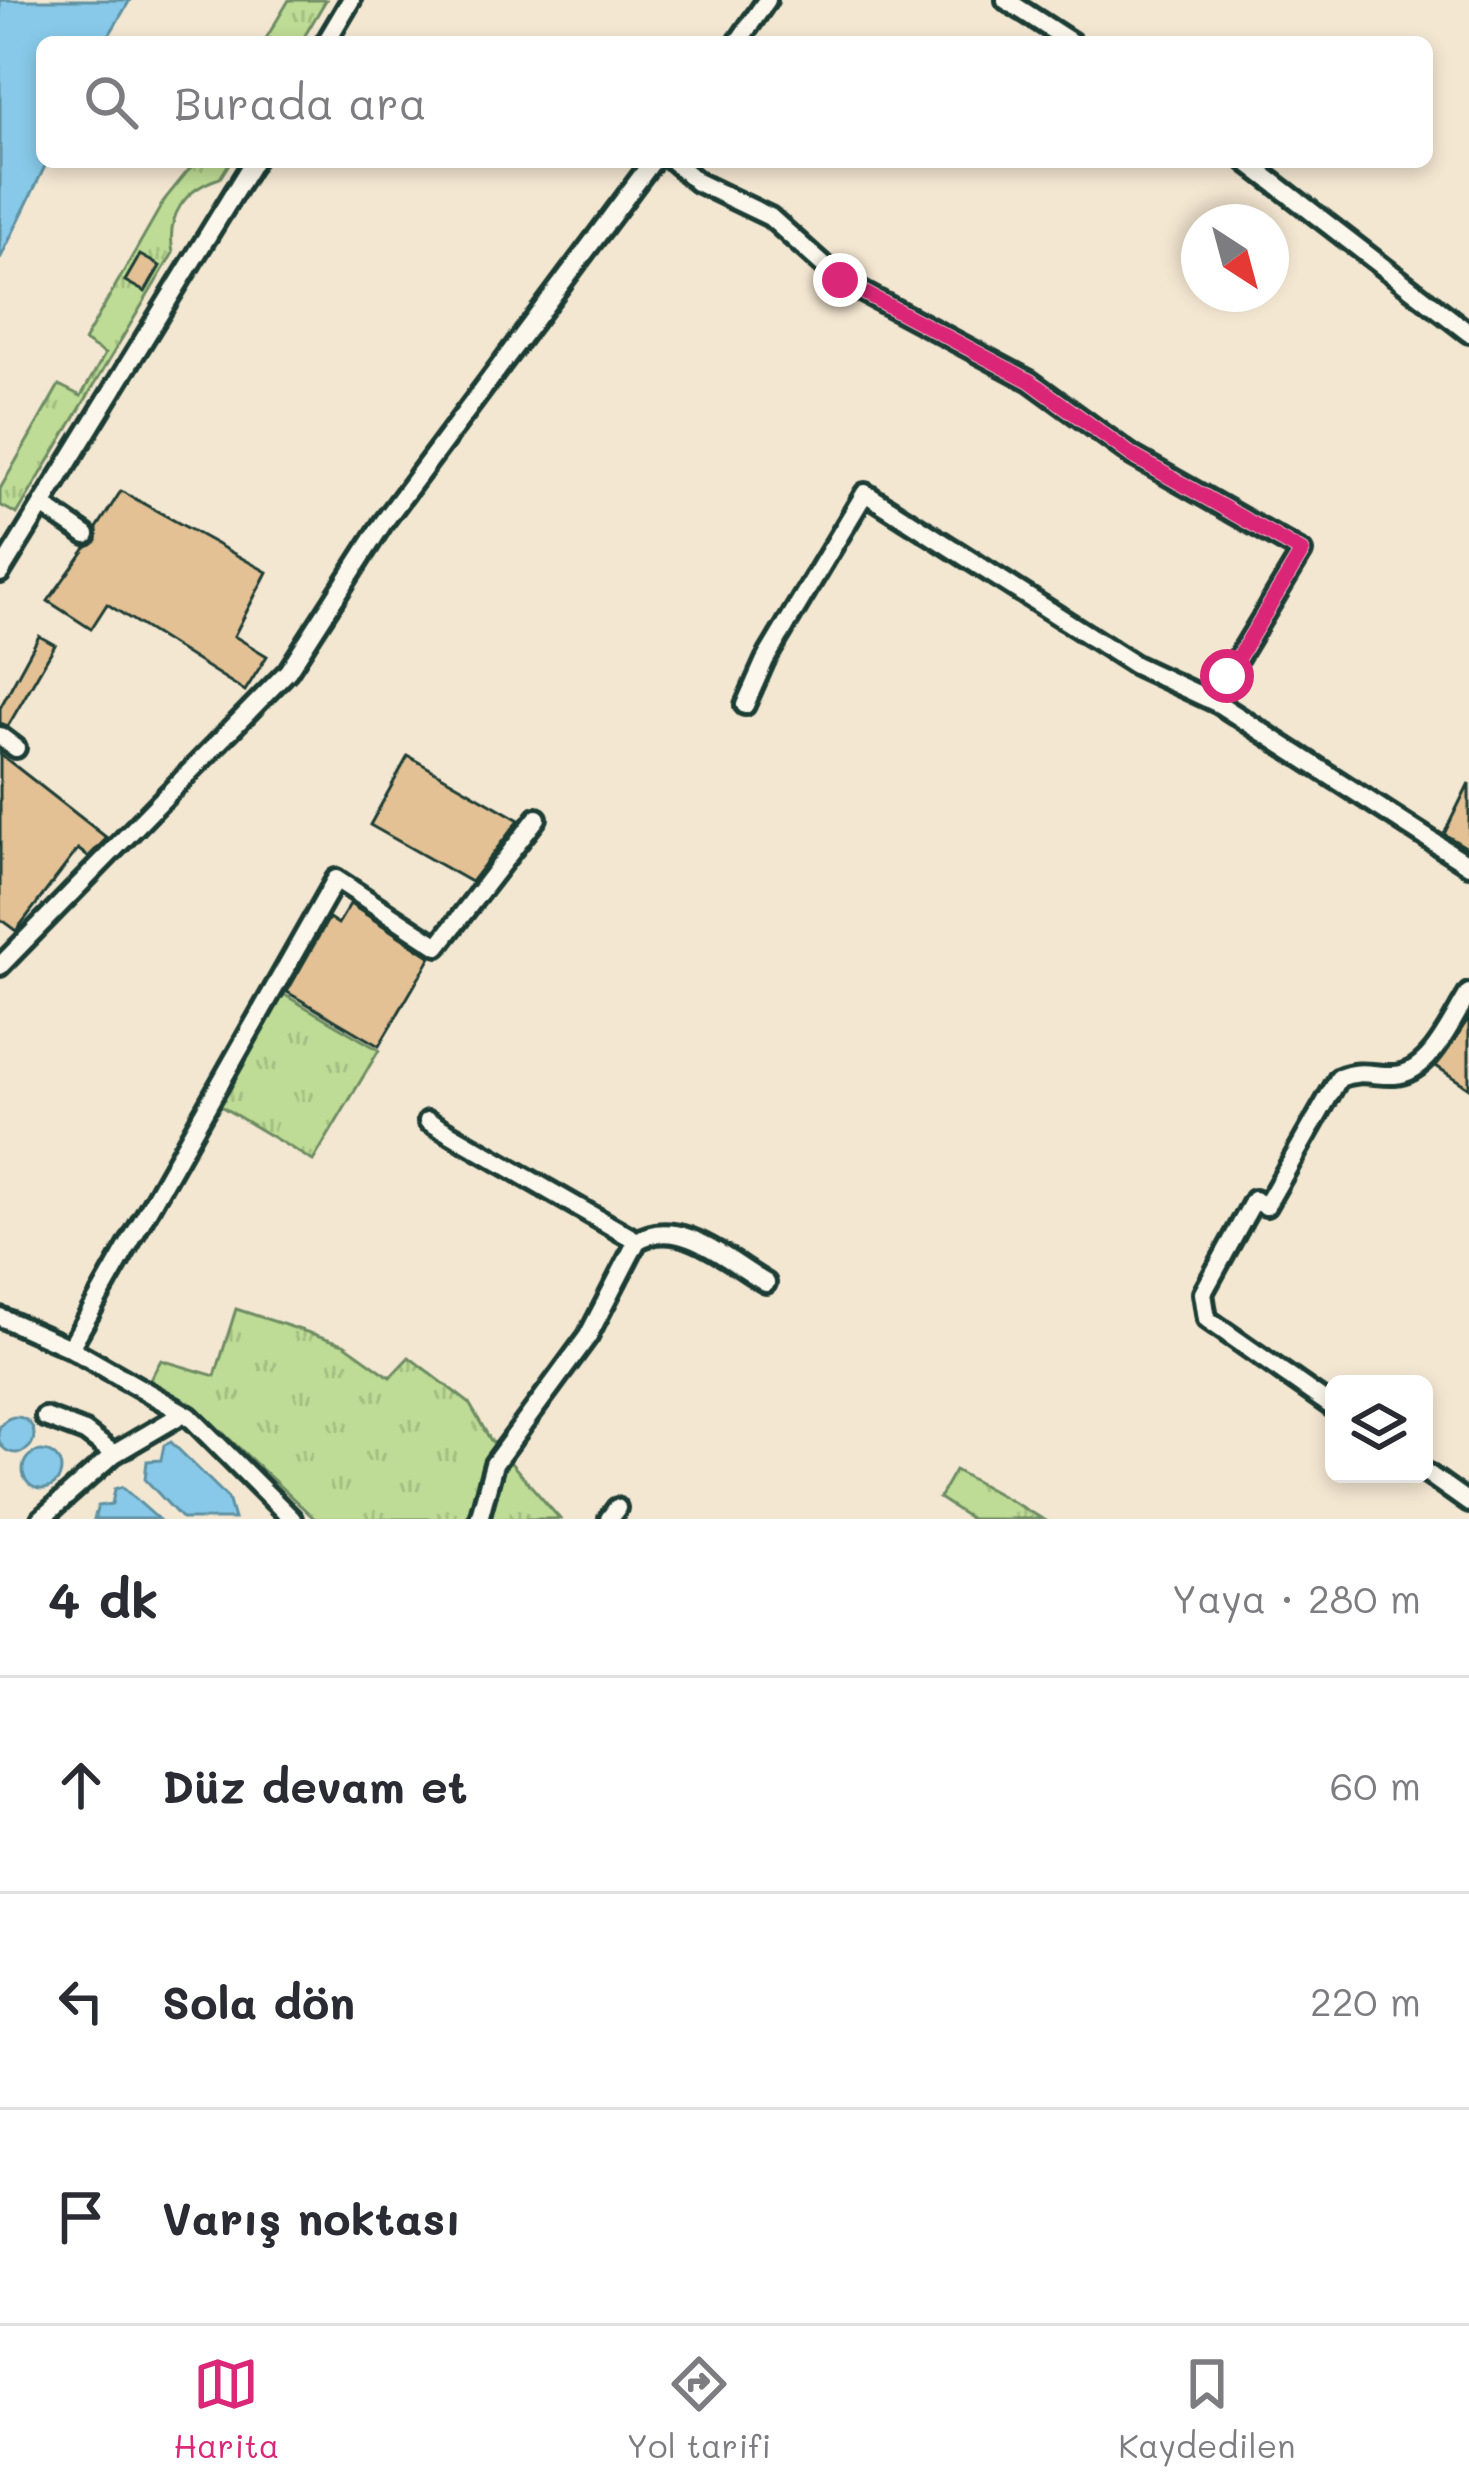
<!DOCTYPE html>
<html lang="tr">
<head>
<meta charset="utf-8">
<style>
	body { margin:0; font-family:Mali,sans-serif; background:#f2f2f3; color:#2b2b33 }
	.controls { position:absolute; right:36px; bottom:36px; display:grid; overflow:hidden; border-radius:18px; box-shadow:0 6px 18px #0003 }
	.controls button { width:108px; height:108px; display:grid; place-items:center; padding:0; border:0; border-bottom:3px solid #e1e1e2; background:#fff; color:#2b2b33; font:60px sans-serif }
	.compass { position:absolute; left:1181px; top:204px; width:108px; height:108px; border-radius:50%; background:#fff; box-shadow:0 6px 18px #0003; rotate:144deg }
	.stop { position:absolute; width:36px; height:36px; margin:-27px; border:9px solid #db2777; border-radius:50%; background:#fff }
	.stop.end { background:#db2777; border-color:#fff; box-shadow:0 3px 12px #0008 }
	.list { margin:0; padding:0; list-style:none }
	h2 { display:flex; justify-content:space-between; align-items:center; height:156px; margin:0; padding:0 48px; font-size:51px }
	h2 small { font-size:39px; font-weight:400; color:#7c7c81 }
	.list li { display:grid; grid-template-columns:78px 1fr auto; gap:36px; align-items:center; box-sizing:border-box; height:216px; padding:0 48px; border-top:3px solid #e1e1e2 }
	.list b { display:block; font-size:45px; white-space:nowrap }
	.list em { font-size:39px; font-style:normal; color:#7c7c81 }
	.icon { flex:none; width:66px; height:66px; fill:none; stroke:currentColor; stroke-width:2; stroke-linecap:round; stroke-linejoin:round }
	.map { position:relative; flex:none; width:1469px; height:1519px; overflow:hidden }
	.search { position:absolute; background:#fff; box-shadow:0 6px 18px #0003; left:36px; right:36px; top:36px; height:132px; display:flex; align-items:center; gap:30px; box-sizing:border-box; padding:0 42px; border-radius:18px; color:#7c7c81; font-size:45px }
	.sheet { height:804px; background:#fff }
	nav { display:flex; justify-content:space-around; align-items:center; box-sizing:border-box; height:168px; border-top:3px solid #e1e1e2; background:#fff; font-size:33px; color:#7c7c81 }
	nav a { display:grid; justify-items:center; gap:6px }
	nav .on { color:#db2777 }
	.map>svg:first-child { display:block }
	.grass { fill:url(#grass-tufts); stroke:#6e8c64; stroke-width:3 }
	.water { fill:#88c9e9; stroke:#5e91a1; stroke-width:3 }
	.building { fill:#e3c195; stroke:#1f3d34; stroke-width:3 }
	.lines { fill:none; stroke-linecap:round; stroke-linejoin:round }
	.minor-casing { stroke:#1f3d34; stroke-width:26 }
	.minor { stroke:#fbf7ec; stroke-width:16 }
	.route { stroke:#db2777; stroke-width:15 }
</style>
</head>
<body>
<div class="map">
<svg width="1469" height="1519" viewBox="0 0 1469 1519">
	<defs>
		<pattern id="grass-tufts" width="24" height="20" patternUnits="userSpaceOnUse" patternTransform="scale(3)"><rect width="24" height="20" fill="#bedc95"/><path d="M3 7l-1-3M5 7V3M7 7l1-3M15 17l-1-3M17 17v-4M19 17l1-3" fill="none" stroke="#a3be81"/></pattern>
	</defs>
	<rect width="100%" height="100%" fill="#f4e7d2"/>
	<filter id="ink" filterUnits="userSpaceOnUse"><feTurbulence type="fractalNoise" baseFrequency=".00833" numOctaves="2"/><feDisplacementMap in="SourceGraphic" scale="24" xChannelSelector="R" yChannelSelector="G"/><feConvolveMatrix kernelMatrix="1 2 1 2 8 2 1 2 1" color-interpolation-filters="sRGB"/></filter>
	<g filter="url(#ink)">
		<path class="grass" d="M289,0h37l-25,42h-37z
			M195,162h35l-10,16c-36,11 -54,38 -47,75l-156,261 -17,-9v-16l59,-104 22,11 24,-42 -21,-13 81,-142z
			M278,991l101,59 -66,111 -101,-60z
			M236,1309l108,35 46,33 19,-20 60,46 21,36 70,80h-245l-108,-101 -58,-37 12,-21 54,16z
			M955,1470l88,49h-72l-32,-21z"/>
		<path class="water" d="M0,0h130l-25,42h-63v120h5l-47,97z
			M-2 1435a18 18 0 1 1 36 0a18 18 0 1 1-36 0Z
			M171,1442l57,56 6,21h-52l-37,-40 2,-18 14,-1 3,-15z
			M23 1470a19 19 0 1 1 38 0a19 19 0 1 1-38 0Z
			M122,1487l36,32h-64l4,-13 14,-2 3,-15z"/>
		<path class="building" d="M140,255l20,11 -15,26 -20,-11z
			M121,491l146,81 -33,64 33,20 -22,35 -138,-87 -16,25 -43,-28 38,-53 11,-7v-13z
			M39,636l16,9 -47,81 -8,-3v-15z
			M0,754l107,84 -19,19 -10,-8 -62,82 -16,-12z
			M408,756l111,64 -48,62 -101,-57z
			M1469,783v66l-25,-15z
			M350,904l81,53 -52,89 -92,-54 42,-74 9,6z
			M1469,1018v70l-33,-22z"/>
		<g class="lines">
			<g class="minor-casing">
				<path id="minor" d="M1006,0l65,42
					M326,42l25,-42
					M738,42l29,-42
					M674,162l23,20 73,35 70,63 190,101 103,75 169,96 -75,124 -8,28
					M1247,162l222,171
					M42,505l44,30
					M0,573l253,-411
					M745,705l20,-45 100,-167 270,172 84,39 250,161
					M0,736l16,12
					M0,966l288,-295 95,-148 269,-361
					M428,1121l209,120
					M0,1317l70,31 119,68 103,103
					M70,1348l266,-469 102,67 99,-128
					M1334,1408l-127,-89 -4,-26 51,-93 12,6 73,-128c22,-9 34,-2 56,-3 36,-2 57,-56 74,-82
					M45,1417l40,15 29,22
					M1424,1471l45,32
					M41,1519l73,-65 70,-41
					M479,1519l15,-55 94,-128 49,-95c42,-26 91,20 129,42
					M609,1519l8,-11"/>
			</g>
			<use href="#minor" class="minor"/>
		</g>
	</g>
	<g class="lines" filter="url(#ink)">
		<path class="route" d="M840,280l190,101 103,75 169,96 -75,124"/>
	</g>
</svg>
<div class="controls">
<button><svg class="icon" aria-label="layers" viewBox="0 0 24 24"><path d="M12 4l9 5-9 5-9-5zM3 14l9 5 9-5"/></svg></button>
</div>
<svg class="compass" viewBox="-18 -18 36 36"><path d="M0-13l5 13h-10z" fill="#e53935"/><path d="M0 13l5-13h-10z" fill="#7c7c81"/></svg>
<div class="stop" style="left:1227px;top:676px"></div>
<div class="stop end" style="left:840px;top:280px"></div>
<div class="search"><svg class="icon" aria-label="search" viewBox="0 0 24 24"><circle cx="10" cy="10" r="6"/><path d="M15 15l6 6"/></svg>Burada ara</div>
</div>
<section class="sheet">
<h2>4 dk<small>Yaya · 280 m</small></h2>
<ul class="list">
<li><svg class="icon" aria-label="ahead" viewBox="0 0 24 24"><path d="M12 20V5M6 11l6-6 6 6"/></svg><div><b>Düz devam et</b></div><em>60 m</em></li>
<li><svg class="icon" aria-label="left" viewBox="0 0 24 24"><path d="M17 20v-9H6M10 6l-5 5 5 5"/></svg><div><b>Sola dön</b></div><em>220 m</em></li>
<li><svg class="icon" aria-label="arrive" viewBox="0 0 24 24"><path d="M6 21V4h12l-3 4 3 4H6"/></svg><div><b>Varış noktası</b></div></li>
</ul>
</section>
<nav>
<a class="on"><svg class="icon" aria-label="map" viewBox="0 0 24 24"><path d="M3 6l6-2 6 2 6-2v14l-6 2-6-2-6 2zM9 4v14M15 6v14"/></svg>Harita</a>
<a><svg class="icon" aria-label="directions" viewBox="0 0 24 24"><path d="M12 3l9 9-9 9-9-9zM9 14v-3h6M13 9l2 2-2 2"/></svg>Yol tarifi</a>
<a><svg class="icon" aria-label="saved" viewBox="0 0 24 24"><path d="M7 4h10v16l-5-4-5 4z"/></svg>Kaydedilen</a>
</nav>
</body>
</html>
